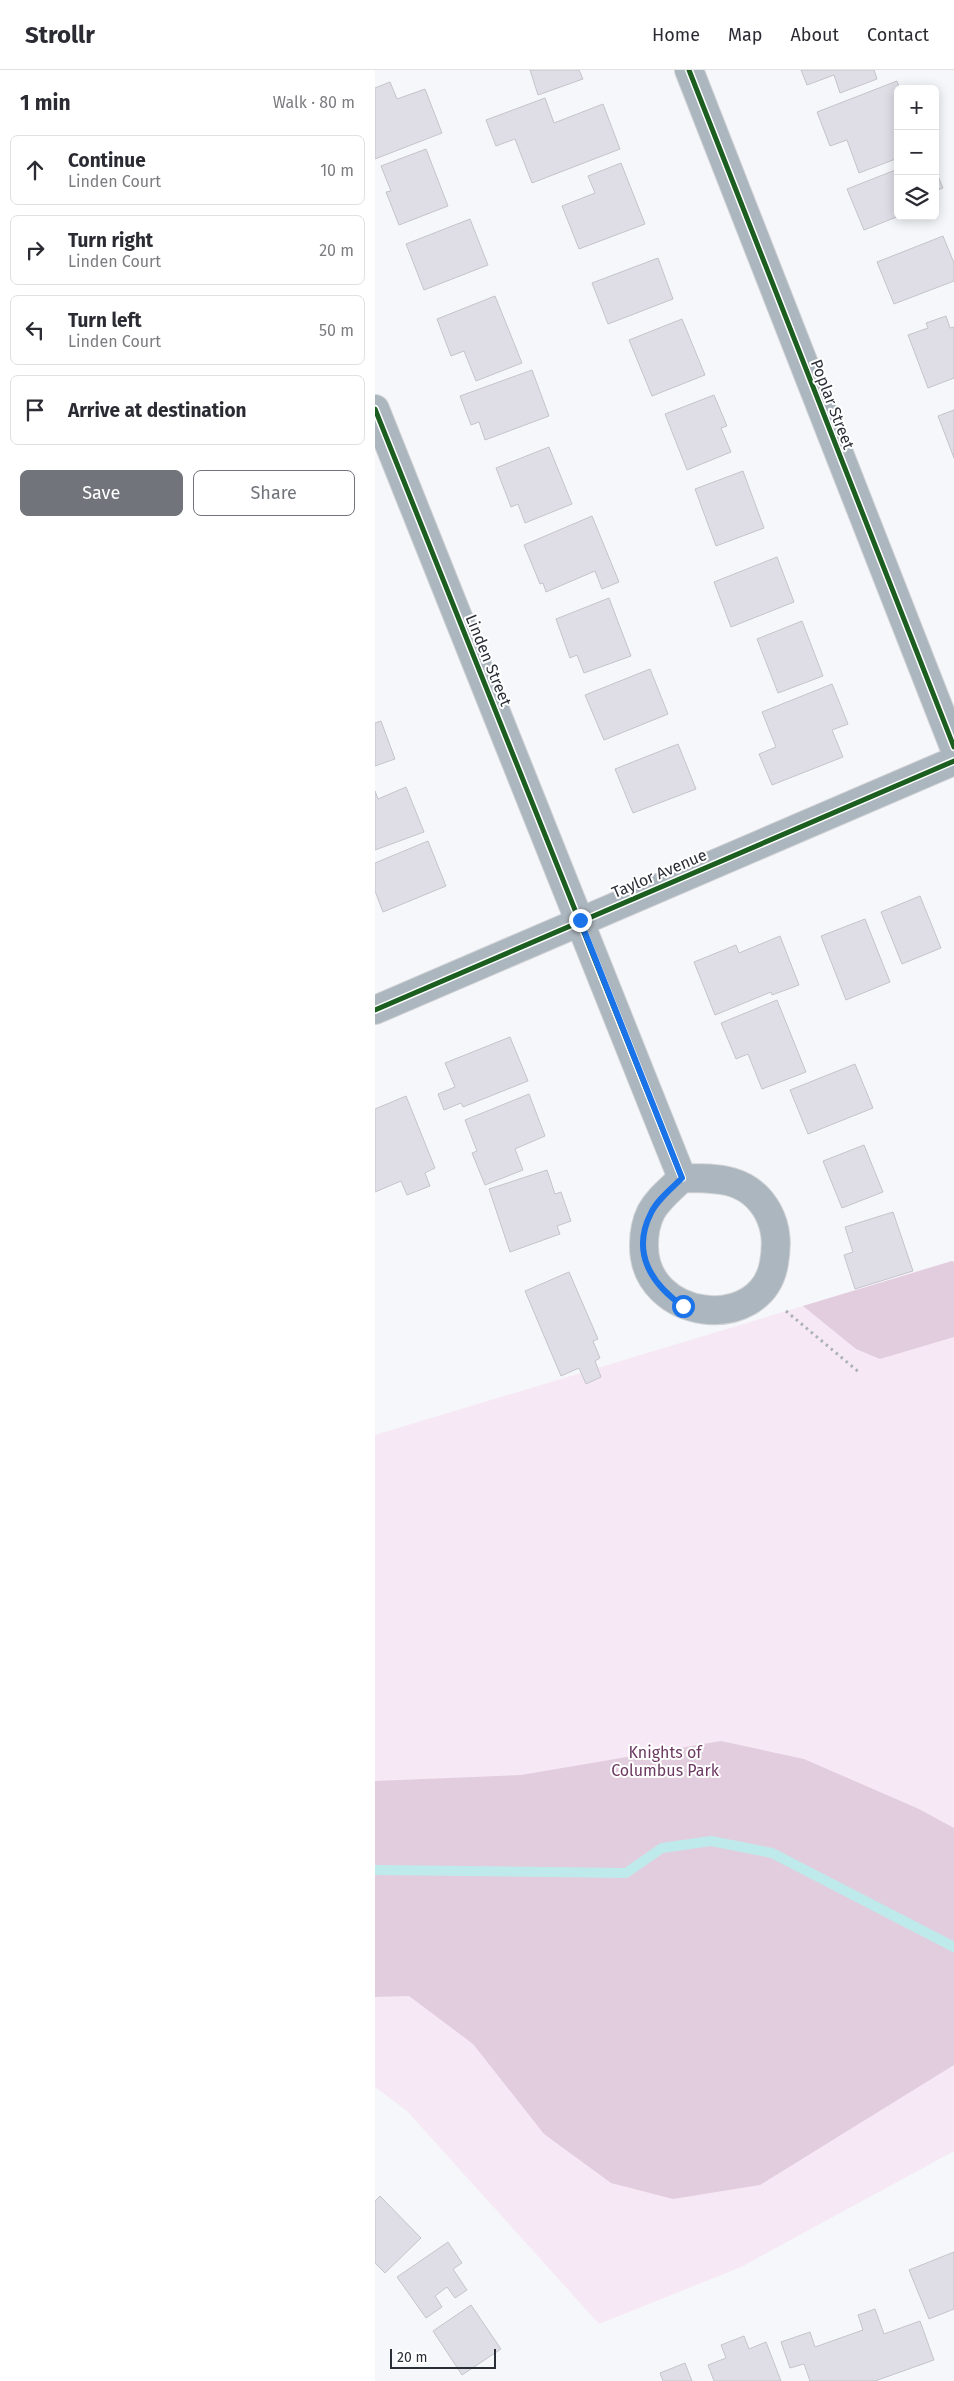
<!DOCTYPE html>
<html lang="en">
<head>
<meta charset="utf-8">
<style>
	body { margin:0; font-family:"Fira Sans",sans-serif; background:#f7f7f7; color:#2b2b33 }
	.controls { position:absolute; right:15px; top:15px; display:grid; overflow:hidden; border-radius:8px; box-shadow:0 2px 12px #0003 }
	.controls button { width:45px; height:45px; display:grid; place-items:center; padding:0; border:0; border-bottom:1px solid #e1e1e2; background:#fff; color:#2b2b33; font:25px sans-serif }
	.scale { position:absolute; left:15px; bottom:12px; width:106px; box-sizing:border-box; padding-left:5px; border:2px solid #2a2e37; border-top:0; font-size:14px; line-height:18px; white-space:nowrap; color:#2a2e37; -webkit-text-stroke:4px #fff; paint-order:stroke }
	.stop { position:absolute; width:15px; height:15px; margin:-11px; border:4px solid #1a73e8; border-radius:50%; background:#fff }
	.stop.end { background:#1a73e8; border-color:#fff; box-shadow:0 1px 5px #0008 }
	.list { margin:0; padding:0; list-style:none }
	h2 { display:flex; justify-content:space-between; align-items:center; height:65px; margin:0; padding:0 20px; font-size:21px }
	h2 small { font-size:16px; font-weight:400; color:#7c7c81 }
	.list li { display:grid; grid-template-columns:32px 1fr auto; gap:15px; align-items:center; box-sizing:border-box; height:70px; margin:0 10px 10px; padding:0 10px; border:1px solid #e1e1e2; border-radius:8px }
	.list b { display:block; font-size:19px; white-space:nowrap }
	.list p { margin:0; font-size:16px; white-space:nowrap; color:#7c7c81 }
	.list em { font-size:16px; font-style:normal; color:#7c7c81 }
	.actions { display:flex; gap:10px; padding:15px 20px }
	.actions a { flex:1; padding:11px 0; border:1px solid #71747b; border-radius:8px; text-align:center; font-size:18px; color:#71747b }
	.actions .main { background:#71747b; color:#fff }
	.icon { flex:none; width:28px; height:28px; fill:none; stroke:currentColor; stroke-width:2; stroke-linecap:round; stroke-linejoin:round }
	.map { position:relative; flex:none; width:579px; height:2311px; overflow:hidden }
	header { display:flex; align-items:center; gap:30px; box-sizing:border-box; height:70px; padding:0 25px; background:#fff; border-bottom:1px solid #e1e1e2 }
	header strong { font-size:24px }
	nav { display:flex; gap:28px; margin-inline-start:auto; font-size:18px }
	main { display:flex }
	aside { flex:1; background:#fff }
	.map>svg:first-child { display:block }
	.green { fill:#f7e8f5 }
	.forest { fill:#e2cdde }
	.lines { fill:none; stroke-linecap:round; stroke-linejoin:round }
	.stream { stroke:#beeaeb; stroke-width:10 }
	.building { fill:#dfdee7; stroke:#c5c4cb }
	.minor-casing { stroke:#d1d3d6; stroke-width:30 }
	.path { stroke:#abb2b8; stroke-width:3; stroke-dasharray:2.5 4; stroke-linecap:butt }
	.minor { stroke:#acb6be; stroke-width:28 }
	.cycleway-casing { stroke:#fff; stroke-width:8 }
	.cycleway { stroke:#1b5e20; stroke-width:5 }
	.route { stroke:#1a73e8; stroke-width:6 }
	.labels { text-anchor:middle; stroke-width:4; stroke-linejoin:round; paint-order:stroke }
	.street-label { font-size:16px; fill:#2a2e37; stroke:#fff }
	.park-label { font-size:16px; fill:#6c3961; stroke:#fff }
</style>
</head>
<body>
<header>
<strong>Strollr</strong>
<nav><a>Home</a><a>Map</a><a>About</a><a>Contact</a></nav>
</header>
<main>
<aside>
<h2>1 min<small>Walk · 80 m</small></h2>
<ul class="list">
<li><svg class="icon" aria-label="ahead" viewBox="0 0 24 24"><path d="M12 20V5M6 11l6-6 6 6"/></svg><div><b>Continue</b><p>Linden Court</p></div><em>10 m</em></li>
<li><svg class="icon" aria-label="right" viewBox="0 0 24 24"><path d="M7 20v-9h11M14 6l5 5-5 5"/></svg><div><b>Turn right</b><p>Linden Court</p></div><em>20 m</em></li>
<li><svg class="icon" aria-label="left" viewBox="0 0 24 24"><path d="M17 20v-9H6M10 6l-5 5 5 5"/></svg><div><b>Turn left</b><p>Linden Court</p></div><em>50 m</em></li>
<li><svg class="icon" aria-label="arrive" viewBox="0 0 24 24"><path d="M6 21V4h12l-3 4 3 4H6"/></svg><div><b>Arrive at destination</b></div></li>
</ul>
<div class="actions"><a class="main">Save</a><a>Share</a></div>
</aside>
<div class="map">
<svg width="579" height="2311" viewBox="0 0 579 2311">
	<rect width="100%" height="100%" fill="#f5f7fa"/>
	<path class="green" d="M577,1191l2,1v889l-213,116 -142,57 -192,-213 -32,-24v-652z"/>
	<path class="forest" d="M577,1191l2,1v75l-74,22 -24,-10 -53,-43z
		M346,1671l83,18 115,50 35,19v237l-194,120 -87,14 -62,-16 -67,-49 -71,-90 -64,-48 -34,1v-216l146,-6z"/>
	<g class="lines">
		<path class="stream" d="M0,1800l251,3 36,-25 49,-7 61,12 182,94"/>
	</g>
	<path class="building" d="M155,0h49l4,9 -45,16z
		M426,0h73l3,9 -37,14 -6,-18 -27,10z
		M522,11l3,8h-2v52l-3,1 3,16 -39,15 -12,-33 -17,6 -13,-34z
		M15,12l7,17 28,-10 17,44 -67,26v-71z
		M170,28l9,25 49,-19 17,45 -88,34 -17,-44 -19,7 -10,-26z
		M51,79l22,57 -49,19 -13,-33 5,-1 -10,-25z
		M246,93l24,61 -66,25 -17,-43 33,-13 -7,-17z
		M523,99l1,47 -35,14 -17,-41z
		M560,99l8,19 -8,3z
		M95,149l18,46 -64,25 -18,-46z
		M568,166l11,27v18l-60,23 -17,-42z
		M283,188l15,41 -65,25 -16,-41z
		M120,226l27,67 -46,18 -12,-30 -13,5 -14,-37z
		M571,246l4,12 4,-1v51l-26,10 -20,-53 20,-7 -2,-5z
		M307,249l23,56 -53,21 -23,-56z
		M157,300l17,46 -64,24 -6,-18 -8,3 -11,-29z
		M339,325l13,31 -6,2 10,24 -44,18 -22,-56z
		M579,340v48l-16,-42z
		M174,377l23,57 -47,19 -7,-19 -7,3 -15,-39z
		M368,401l21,57 -48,18 -21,-57z
		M217,446l27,66 -17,7 -7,-18 -49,21 -3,-9 -3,1 -16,-39z
		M402,487l17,45 -63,25 -17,-45z
		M234,528l22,58 -47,17 -7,-18 -7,3 -14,-39z
		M427,551l21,55 -45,17 -21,-54z
		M275,599l18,45 -64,26 -19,-45z
		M457,614l16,40 -16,6 11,27 -71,28 -13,-31 17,-7 -14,-35z
		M6,651l14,38 -20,7v-43z
		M303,674l18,45 -63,24 -18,-44z
		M31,717l18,45 -49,18v-59l3,8z
		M53,771l18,45 -63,26 -8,-21v-28z
		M545,826l21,52 -39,16 -21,-52z
		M490,849l25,63 -44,18 -25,-64z
		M405,866l19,49 -27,10 -1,-3 -56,23 -21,-53 42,-17 3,8z
		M402,930l29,72 -44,17 -14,-35 -12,5 -15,-36z
		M135,967l18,44 -65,26 -2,-4 -17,7 -6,-16 17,-7 -10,-24z
		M480,994l18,44 -65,26 -18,-44z
		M154,1024l16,42 -30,13 8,21 -38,15 -13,-32 5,-2 -12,-31z
		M31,1026l29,72 -10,5 5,13 -23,9 -6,-14 -26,11v-83z
		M489,1075l19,47 -41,16 -19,-47z
		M172,1100l8,24 6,-2 10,29 -14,5 3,8 -50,18 -21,-63z
		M518,1142l20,59 -58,18 -11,-34 9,-3 -8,-25z
		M194,1202l29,67 -5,2 7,17 -5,3 6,16 -15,7 -7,-16 -18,8 -36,-85z
		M5,2126l41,42 -36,35 -10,-10v-62z
		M73,2172l14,21 -9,6 14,21 -12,8 -8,-11 -12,9 7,11 -16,11 -29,-41z
		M579,2182v57l-25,10 -20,-49z
		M96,2235l30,44 -39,26 -29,-44z
		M500,2239l9,25 36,-13 14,39 -59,21h-65l-6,-17 -14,4 -9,-26 29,-10 5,15 48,-17 -5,-15z
		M369,2266l5,13 17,-7 15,39h-67l-6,-16 18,-7 -5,-13z
		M310,2293l7,18h-29l-3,-8z"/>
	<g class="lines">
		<g class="minor-casing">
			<path id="minor" d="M314,0l265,677
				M0,339l307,769
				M0,940l579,-249
				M307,1108c34,0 67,-1 86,34 9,17 9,33 6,51 -12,72 -131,58 -130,-18 0,-10 2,-23 7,-33 7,-13 20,-23 31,-34z"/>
		</g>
		<path class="path" d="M411,1241l74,62"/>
		<use href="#minor" class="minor"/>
		<g class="cycleway-casing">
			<path id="cycleway" d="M314,0l265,677
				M0,339l307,769
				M0,940l579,-249"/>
		</g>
		<use href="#cycleway" class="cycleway"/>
	</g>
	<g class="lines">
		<path class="route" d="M205,850l102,258c-11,11 -25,22 -31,35 -20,39 0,71 32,93"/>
	</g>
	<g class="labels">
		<g class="street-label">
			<text transform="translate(458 334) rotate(69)" y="6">Poplar Street</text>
			<text transform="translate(114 590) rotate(68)" y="6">Linden Street</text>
			<text transform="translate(284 803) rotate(-23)" y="6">Taylor Avenue</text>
		</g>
		<g class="park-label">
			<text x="290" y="1688">Knights of<tspan x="290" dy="18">Columbus Park</tspan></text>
		</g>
	</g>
</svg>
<div class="controls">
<button>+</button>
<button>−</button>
<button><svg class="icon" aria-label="layers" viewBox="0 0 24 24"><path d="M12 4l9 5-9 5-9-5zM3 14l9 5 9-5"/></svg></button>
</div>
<div class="scale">20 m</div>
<div class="stop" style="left:308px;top:1236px"></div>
<div class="stop end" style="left:205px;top:850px"></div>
</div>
</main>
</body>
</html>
